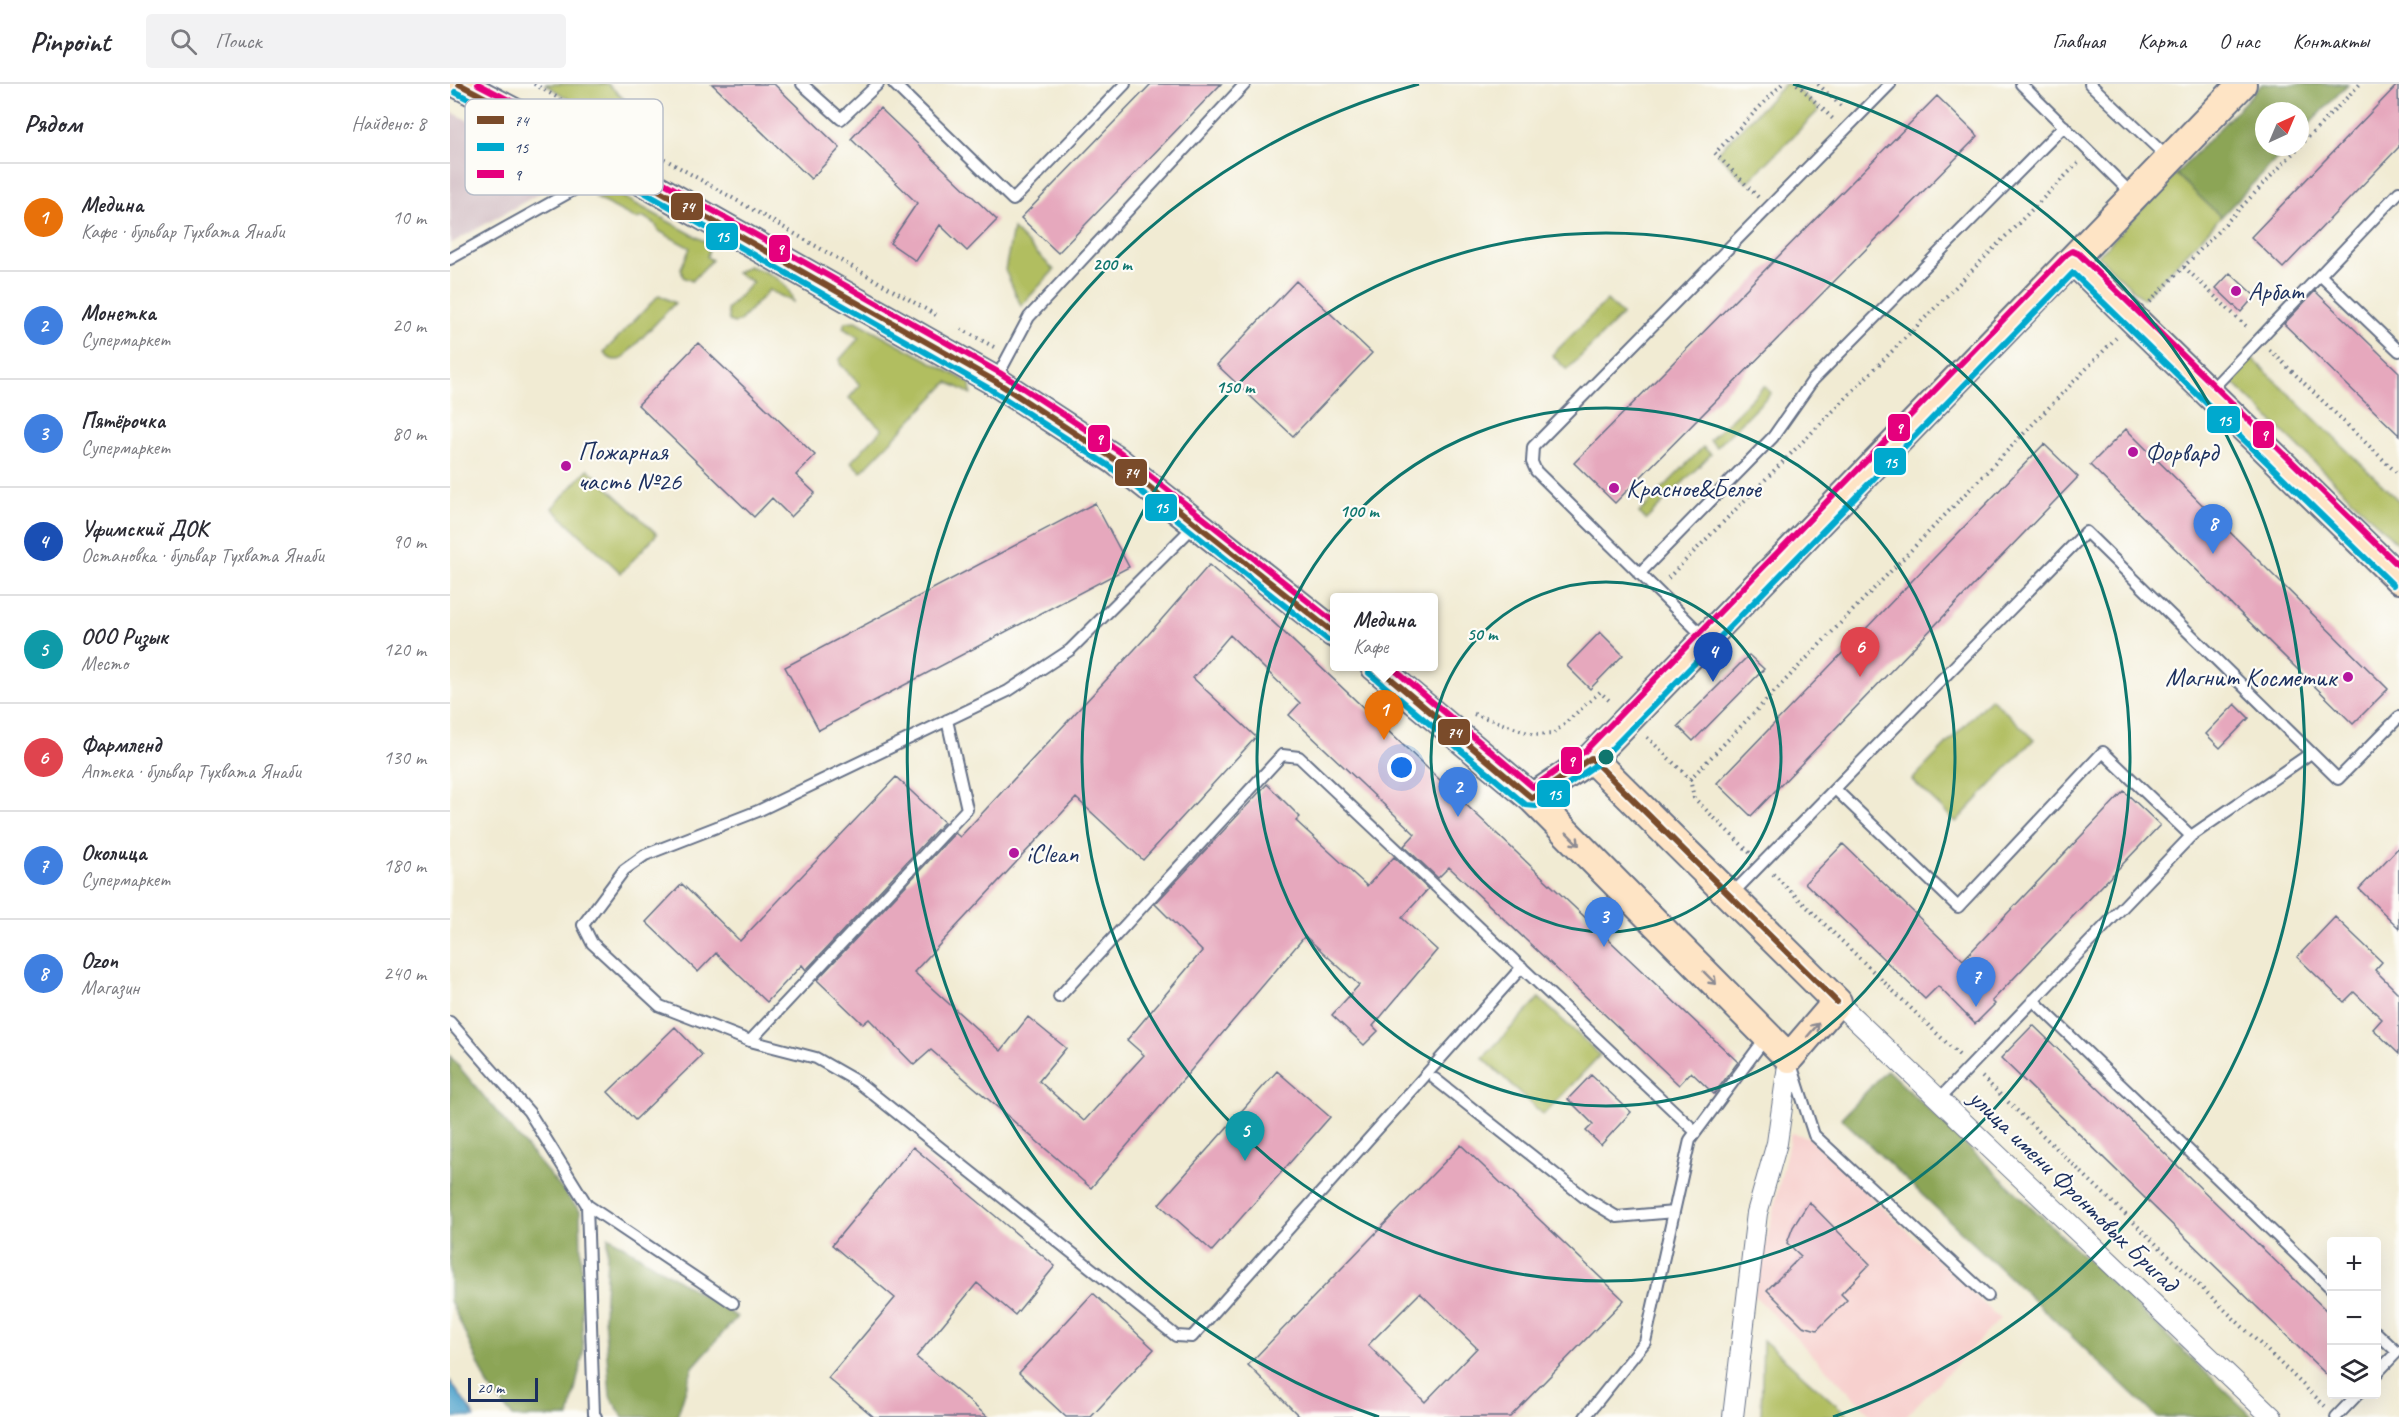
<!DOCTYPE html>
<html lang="ru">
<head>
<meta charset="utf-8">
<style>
	body { margin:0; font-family:Caveat,sans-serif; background:#f2f2f3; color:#2b2b33 }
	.controls { position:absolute; right:18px; bottom:18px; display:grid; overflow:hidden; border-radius:6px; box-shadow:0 6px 24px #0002 }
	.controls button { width:54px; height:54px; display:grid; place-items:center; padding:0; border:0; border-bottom:2px solid #e1e1e2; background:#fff; color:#2b2b33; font:30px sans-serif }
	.compass { position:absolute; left:1805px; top:18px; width:54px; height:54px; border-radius:50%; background:#fff; box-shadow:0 6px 24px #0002; rotate:44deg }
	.scale { position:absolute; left:18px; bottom:15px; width:70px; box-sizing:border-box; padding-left:6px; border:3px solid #1b2f5e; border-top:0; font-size:16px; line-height:21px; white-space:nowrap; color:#1b2f5e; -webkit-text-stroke:4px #fdfcf7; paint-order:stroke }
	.you { position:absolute; left:952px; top:684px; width:21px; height:21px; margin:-15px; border:4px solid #fff; border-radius:50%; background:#1a73e8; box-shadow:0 0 0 9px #1a73e833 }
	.badge { display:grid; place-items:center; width:39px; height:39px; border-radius:50%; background:#0b8043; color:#fff; font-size:20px; font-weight:700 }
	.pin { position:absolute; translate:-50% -50px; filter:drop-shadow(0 2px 3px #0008) }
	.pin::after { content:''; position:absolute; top:32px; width:21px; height:18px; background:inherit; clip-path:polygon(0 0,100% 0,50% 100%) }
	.popup { position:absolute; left:880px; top:509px; width:108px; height:78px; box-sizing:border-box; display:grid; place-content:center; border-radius:6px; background:#fff; filter:drop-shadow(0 2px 4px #0005); font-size:20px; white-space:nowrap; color:#7c7c81 }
	.popup b { font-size:22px; color:#2b2b33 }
	.popup::after { content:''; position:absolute; left:50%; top:100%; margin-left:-12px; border:12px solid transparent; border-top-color:#fff }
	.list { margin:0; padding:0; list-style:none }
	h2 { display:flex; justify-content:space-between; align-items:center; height:78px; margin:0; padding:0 24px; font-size:26px }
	h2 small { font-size:20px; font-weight:400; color:#7c7c81 }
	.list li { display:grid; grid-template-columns:39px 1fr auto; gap:18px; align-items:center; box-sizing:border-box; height:108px; padding:0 24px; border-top:2px solid #e1e1e2 }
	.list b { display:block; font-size:22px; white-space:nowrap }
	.list p { margin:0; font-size:20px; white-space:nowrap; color:#7c7c81 }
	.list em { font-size:20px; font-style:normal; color:#7c7c81 }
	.icon { flex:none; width:33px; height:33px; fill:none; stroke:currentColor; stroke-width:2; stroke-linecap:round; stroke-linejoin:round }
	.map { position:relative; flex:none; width:1949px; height:1333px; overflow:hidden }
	header { display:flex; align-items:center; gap:36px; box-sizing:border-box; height:84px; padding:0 30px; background:#fff; border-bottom:2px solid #e1e1e2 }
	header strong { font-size:28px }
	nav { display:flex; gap:33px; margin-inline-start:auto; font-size:21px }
	.search { width:420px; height:54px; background:#f2f2f3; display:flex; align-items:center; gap:15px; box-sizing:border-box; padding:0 21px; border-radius:6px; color:#7c7c81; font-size:22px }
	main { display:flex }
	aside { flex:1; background:#fff }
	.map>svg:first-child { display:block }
	.built { fill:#f7d0ce }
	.industrial { fill:#d2bec4 }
	.green { fill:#b1be60; stroke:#66765f; stroke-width:1.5 }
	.forest { fill:#8ca556; stroke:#546a5a; stroke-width:1.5 }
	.water { fill:#50a3cc; stroke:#366995; stroke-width:1.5 }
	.building { fill:#e6a8bd; fill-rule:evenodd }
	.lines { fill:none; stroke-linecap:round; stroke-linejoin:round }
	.lane-casing { stroke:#667187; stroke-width:14 }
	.street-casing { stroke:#667187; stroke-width:22 }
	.secondary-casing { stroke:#667187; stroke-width:32 }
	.path { stroke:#667187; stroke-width:4; stroke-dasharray:1.5 4.5; stroke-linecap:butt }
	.lane { stroke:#fff; stroke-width:10 }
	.street { stroke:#fff; stroke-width:20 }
	.secondary { stroke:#fee4c5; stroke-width:28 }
	.bus-1-casing { stroke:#fdfcf7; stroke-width:10 }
	.bus-2-casing { stroke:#fdfcf7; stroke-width:10 }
	.bus-3-casing { stroke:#fdfcf7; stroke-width:10 }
	.bus-1 { stroke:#7a4b2a; stroke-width:6 }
	.bus-2 { stroke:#00a9ce; stroke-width:6 }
	.bus-3 { stroke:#e5007d; stroke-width:6 }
	.oneway { stroke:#8c8a92 }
	.ring { fill:none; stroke:#0f766e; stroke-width:3 }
	.poi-dot { fill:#b5179e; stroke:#fdfcf7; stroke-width:2 }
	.labels { text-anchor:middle; stroke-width:4.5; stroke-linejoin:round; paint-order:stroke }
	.poi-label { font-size:26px; fill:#1b2f5e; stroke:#fdfcf7; text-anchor:start }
	.street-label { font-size:26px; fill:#1b2f5e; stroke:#fdfcf7 }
	.key { fill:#fdfcf7; stroke:#b9bec9; stroke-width:1.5 }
	.key-label { font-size:16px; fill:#1b2f5e }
	.centre { fill:#0f766e; stroke:#fdfcf7; stroke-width:3 }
	.ring-label { font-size:18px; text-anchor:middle; font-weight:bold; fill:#0f766e; stroke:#fdfcf7; stroke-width:4.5; stroke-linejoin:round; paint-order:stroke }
	.line-badge { stroke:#fdfcf7; stroke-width:2 }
	.badge-label { font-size:16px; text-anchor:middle; font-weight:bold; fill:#fff }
</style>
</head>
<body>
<header>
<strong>Pinpoint</strong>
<div class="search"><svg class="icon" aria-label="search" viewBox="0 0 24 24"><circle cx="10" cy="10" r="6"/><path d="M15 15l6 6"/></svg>Поиск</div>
<nav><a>Главная</a><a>Карта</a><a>О нас</a><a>Контакты</a></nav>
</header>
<main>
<aside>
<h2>Рядом<small>Найдено: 8</small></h2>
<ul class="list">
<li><span class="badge" style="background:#e8710a">1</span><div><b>Медина</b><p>Кафе · бульвар Тухвата Янаби</p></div><em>10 m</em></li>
<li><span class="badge" style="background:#3f7fe0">2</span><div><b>Монетка</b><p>Супермаркет</p></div><em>20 m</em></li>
<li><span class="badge" style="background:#3f7fe0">3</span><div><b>Пятёрочка</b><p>Супермаркет</p></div><em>80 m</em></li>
<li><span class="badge" style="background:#1a4fb4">4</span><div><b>Уфимский ДОК</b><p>Остановка · бульвар Тухвата Янаби</p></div><em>90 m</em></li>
<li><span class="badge" style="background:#0f9aa8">5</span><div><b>ООО Ризык</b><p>Место</p></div><em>120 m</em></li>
<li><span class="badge" style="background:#e0444e">6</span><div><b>Фармленд</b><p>Аптека · бульвар Тухвата Янаби</p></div><em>130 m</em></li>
<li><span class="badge" style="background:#3f7fe0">7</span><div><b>Околица</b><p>Супермаркет</p></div><em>180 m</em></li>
<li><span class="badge" style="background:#3f7fe0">8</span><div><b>Ozon</b><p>Магазин</p></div><em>240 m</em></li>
</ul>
</aside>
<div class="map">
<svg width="1949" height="1333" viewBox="0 0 1949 1333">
	<rect width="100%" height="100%" fill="#fdfcf7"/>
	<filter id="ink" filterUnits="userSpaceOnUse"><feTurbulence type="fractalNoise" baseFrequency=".0167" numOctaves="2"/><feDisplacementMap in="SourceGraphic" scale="12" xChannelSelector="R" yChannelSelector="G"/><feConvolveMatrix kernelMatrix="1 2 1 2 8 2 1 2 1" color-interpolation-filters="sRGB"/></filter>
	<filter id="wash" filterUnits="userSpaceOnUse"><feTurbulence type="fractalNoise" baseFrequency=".008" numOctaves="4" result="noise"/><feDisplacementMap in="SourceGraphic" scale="24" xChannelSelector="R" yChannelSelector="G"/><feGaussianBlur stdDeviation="1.35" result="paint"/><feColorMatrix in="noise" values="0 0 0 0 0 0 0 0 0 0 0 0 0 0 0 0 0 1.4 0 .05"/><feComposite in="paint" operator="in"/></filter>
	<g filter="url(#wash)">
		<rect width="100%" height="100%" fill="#f1ebd3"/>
		<path class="built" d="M1341,1049l17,4 192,182 -95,98h-32l-119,-122z"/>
		<path class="industrial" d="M0,27l49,26 73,38 -122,69z"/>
		<path class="green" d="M95,0h63l18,17 -18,16 -8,3z
			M1335,0h8l26,26 -72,73 -30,-30z
			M1726,90l45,43 -78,82 -45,-43z
			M166,109l92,50 1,6 -2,8 5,3 -20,21 -9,-4 -2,-9 9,-20 -31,-17 -4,-7 -11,-7 -8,2 -40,-21z
			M563,145l41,41 -33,36 -16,-36z
			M298,182c20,6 41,14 45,36l-24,-12 -30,32 -5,1 -5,-2 -2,-12 26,-27 -17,-9z
			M209,211l16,8 -53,56c-8,2 -13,1 -18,-7z
			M1157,216l15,15 -55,55 -15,-15z
			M406,237l114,62 1,11 -23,-12 -87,90 -10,-10 31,-33 -33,-31 11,-13 -20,-21v-5l19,-21 -16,-10 2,-6z
			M1801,273l148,144v44l-170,-166z
			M1314,302l7,7 -54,54 -7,-7z
			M1253,363l8,7 -65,66 -7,-7z
			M138,385l69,65 -36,39 -69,-65z
			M1541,614l43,41 -78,83 -44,-42z
			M1089,914l61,57 -57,60 -60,-57z
			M1313,1256l87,77h-89z"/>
		<path class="forest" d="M1812,0h86l-48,50v-23h-36v36h24l-67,70 -45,-43z
			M0,972l130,155 3,143 -14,63h-56l-24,-30 -39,-87z
			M1437,986l366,347h-96l-316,-299z
			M158,1152l129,81 -44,50 -16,50h-54l-13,-21 -6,-80z"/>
		<path class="water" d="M0,1297l25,36h-25z"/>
		<g id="blocks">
			<path class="building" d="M262,0h62l66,64 -29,31z
				M701,0h70l-163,169 -37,-35z
				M1948,0l1,63 -116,121 -32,-31z
				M1487,12l41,40 -363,367 -41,-40z
				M430,24l117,112 -30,31 -27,-26 -24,36 -26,-18 27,-40 -66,-64z
				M1780,189l25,23 -14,16 -25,-24z
				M846,197l76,72 -79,83 -76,-71z
				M1865,207l84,81v63l-115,-111z
				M248,259l117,112 -19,20 19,18 -24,24 -19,-19 -18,19 -116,-112z
				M1676,345l262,260 -35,35 -263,-259z
				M1594,360l34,33 -327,339 -34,-33z
				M645,419l34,64 -310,163 -34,-63z
				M759,481l47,41 482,456 -24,32 -23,-22 -12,13 -230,-218 -11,11 -34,-32 11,-12 -126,-119 11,-12 -70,-68 -37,43 63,59 -113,123 -67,-62 -162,174 87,79 27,-34 38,31 -27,33 45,40 60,-66 -17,-15 75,-89 -47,-47 112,-120 33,33 -4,4 71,65 27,-29 34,32 -26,29 35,32 -64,76 5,5 -14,14 -32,-30 27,-30 -54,-49 -214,252 -160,-138 -17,15 -45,-46 -6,5 -46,-44 138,-147 5,4 188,-202z
				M1150,548l23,23 -33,34 -23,-23z
				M1299,571l15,14 -71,72 -15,-15z
				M1785,620l14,14 -29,30 -14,-14z
				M446,693l48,45 -138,148 -4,-5 -35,37 -51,-49 -18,19 -52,-50 36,-38 58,57z
				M1674,707l36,34 -168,176 3,3 -20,20 -37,-38 -13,13 -120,-116 38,-39 120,116z
				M1949,763v81l-40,-39z
				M1885,833l47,45 -7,8 24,24v60l-26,-25 9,-10 -28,-27 -10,10 -47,-45z
				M1583,941l298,290v64l-330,-321z
				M225,943l27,28 -67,65 -27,-28z
				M827,987l53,46 -118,134 -53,-47z
				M1141,991l40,37 -30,33 -15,-14 7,-7 -25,-25z
				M1011,1061l163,155 -114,117h-210l-52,-52zM970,1209l57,55 -52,54 -57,-57z
				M463,1063l142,119 -40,49 -38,-32 -61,74 72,60h-114l-46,-39 67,-80 -63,-53z
				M1359,1118l61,62 -29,30 6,6 -30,30 -14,-4 -36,-36 34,-34 -14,-13 6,-16z
				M643,1209l61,56 -63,68h-25l-47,-44z"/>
		</g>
	</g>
	<g filter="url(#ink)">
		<use href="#blocks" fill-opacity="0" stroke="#667187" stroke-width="1.5"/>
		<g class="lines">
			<g class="lane-casing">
				<path id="lane" d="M352,0l39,35 37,-35
					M444,0l119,116 112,-116
					M1571,0l113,112
					M1640,0l78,74
					M0,175l163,-91
					M1870,191l79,76
					M545,297l34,-64 216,-233
					M1759,308l190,-200
					M744,442l-124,124 -62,41 -250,120 -113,44 -21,15 -41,55 9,18 68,63 90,35 66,17 42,24 318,254 16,1 330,-370
					M1189,490l134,-137 40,-57 251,-254
					M1254,553l-168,-166 -4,-9 1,-15 357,-363
					M1385,705l123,118 145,-155 88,84
					M1280,812l356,-364 252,247 61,-62
					M609,913l223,-242 17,2 397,375
					M1583,916l299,289
					M0,938l79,90 58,93 7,209 2,3
					M300,957l217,-232 -20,-89
					M1342,983l22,68 174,161
					M985,995l149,118 33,20 57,-5
					M1489,1015l252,-263 120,-83
					M137,1121l146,98
					M1926,1248l21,20 -21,22
					M1135,1333l60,-75 45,-202 77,-104
					M1886,1333l22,-23"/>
			</g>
			<g class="street-casing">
				<path id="street" d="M1387,918l435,415
					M1283,1333l24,-204 20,-70 12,-85"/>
			</g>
			<g class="secondary-casing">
				<path id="secondary" d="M9,0l157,82 379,215 119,78 220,174
					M1623,176l326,319
					M925,582l157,132 257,260 48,-56 -246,-244
					M1082,714l59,-40 651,-674"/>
			</g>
			<path class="path" d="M84,0l402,231
				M1347,0l36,35
				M1368,0l26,25
				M1850,62l60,-62
				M1308,113l-43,-44 67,-69
				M1734,183l64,61
				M1700,218l149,-155
				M511,245l33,18
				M1820,266l129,125
				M1218,494l410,-415
				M1024,630l60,21 19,-1 47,-42 11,10
				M1197,653l43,42 426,-441
				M1240,695l4,19 56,55
				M1323,790l186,181
				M1532,993l343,329"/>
			<use href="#lane" class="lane"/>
			<use href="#street" class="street"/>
			<use href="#secondary" class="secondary"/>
			<g class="bus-1-casing">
				<path id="bus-1" d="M9,0l157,82 379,215 119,78 220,174
					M926,582l156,132
					M1082,714l59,-40 246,244"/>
			</g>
			<g class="bus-2-casing">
				<path id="bus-2" d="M5,8l157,82 378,215 119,77 219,174
					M919,589l157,132 10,1 61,-42 476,-491 320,312"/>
			</g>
			<g class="bus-3-casing">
				<path id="bus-3" d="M28,0l142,74 380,215 120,79 214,170
					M940,582l143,121 52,-36 482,-497 5,-3 7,3 320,312"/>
			</g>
			<use href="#bus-1" class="bus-1"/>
			<use href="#bus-2" class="bus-2"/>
			<use href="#bus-3" class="bus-3"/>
		</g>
		<defs><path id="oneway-shaft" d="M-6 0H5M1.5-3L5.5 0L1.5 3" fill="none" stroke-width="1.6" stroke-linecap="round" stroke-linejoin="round" transform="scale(1.5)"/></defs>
		<g class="oneway">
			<use href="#oneway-shaft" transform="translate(1123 755) rotate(45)"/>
			<use href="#oneway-shaft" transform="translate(1260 894) rotate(45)"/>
			<use href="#oneway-shaft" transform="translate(1363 946) rotate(-49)"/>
		</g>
	</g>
	<g class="ring">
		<circle cx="1156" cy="673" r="175"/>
		<circle cx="1156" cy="673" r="349"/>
		<circle cx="1156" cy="673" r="524"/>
		<path d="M929 1333A698 698 0 0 1 969 0M1343 0A698 698 0 0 1 1383 1333"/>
	</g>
	<g class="poi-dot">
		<circle cx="1786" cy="207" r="6"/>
		<circle cx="1683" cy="368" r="6"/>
		<circle cx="116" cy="382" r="6"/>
		<circle cx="1164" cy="404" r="6"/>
		<circle cx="1898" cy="593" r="6"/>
		<circle cx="564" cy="769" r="6"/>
	</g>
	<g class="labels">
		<g class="poi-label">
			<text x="1798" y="216">Арбат</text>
			<text x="128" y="376">Пожарная<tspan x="128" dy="30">часть №26</tspan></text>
			<text x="1695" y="377">Форвард</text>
			<text x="1176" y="413">Красное&amp;Белое</text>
			<text x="1886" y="602" text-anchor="end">Магнит Косметик</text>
			<text x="576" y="778">iClean</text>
		</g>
		<g class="street-label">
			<text transform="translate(1624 1106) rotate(44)" y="9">улица имени Фронтовых Бригад</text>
		</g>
	</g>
	<rect x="15" y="15" width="198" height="96" rx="9" class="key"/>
	<rect x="27" y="32" width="27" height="8" fill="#7a4b2a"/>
	<rect x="27" y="59" width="27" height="8" fill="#00a9ce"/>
	<rect x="27" y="86" width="27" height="8" fill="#e5007d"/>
	<g class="key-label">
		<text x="64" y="42">74</text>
		<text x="64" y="69">15</text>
		<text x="64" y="96">9</text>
	</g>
	<circle cx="1156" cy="673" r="9" class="centre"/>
	<g class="ring-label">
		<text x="662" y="186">200 m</text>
		<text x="785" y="309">150 m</text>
		<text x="909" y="433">100 m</text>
		<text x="1032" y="556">50 m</text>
	</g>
	<g class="line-badge">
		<rect x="220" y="108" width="34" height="29" rx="6" fill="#7a4b2a"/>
		<rect x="255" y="138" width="34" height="29" rx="6" fill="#00a9ce"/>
		<rect x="318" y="150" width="23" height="29" rx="6" fill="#e5007d"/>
		<rect x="1756" y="321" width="35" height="29" rx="6" fill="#00a9ce"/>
		<rect x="1437" y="329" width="24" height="29" rx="6" fill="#e5007d"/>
		<rect x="1802" y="336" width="23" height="29" rx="6" fill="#e5007d"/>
		<rect x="637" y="340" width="24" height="29" rx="6" fill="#e5007d"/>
		<rect x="1423" y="363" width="34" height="29" rx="6" fill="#00a9ce"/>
		<rect x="664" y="374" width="34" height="29" rx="6" fill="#7a4b2a"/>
		<rect x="694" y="409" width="34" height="29" rx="6" fill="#00a9ce"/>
		<rect x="987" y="634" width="34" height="28" rx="6" fill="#7a4b2a"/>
		<rect x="1110" y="662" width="23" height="29" rx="6" fill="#e5007d"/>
		<rect x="1086" y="695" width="35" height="29" rx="6" fill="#00a9ce"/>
	</g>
	<g class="badge-label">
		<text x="237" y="128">74</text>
		<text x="272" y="158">15</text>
		<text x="330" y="170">9</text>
		<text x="1774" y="342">15</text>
		<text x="1449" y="349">9</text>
		<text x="1814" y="356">9</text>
		<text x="649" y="360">9</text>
		<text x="1440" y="384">15</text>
		<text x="681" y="394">74</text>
		<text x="711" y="429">15</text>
		<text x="1004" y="654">74</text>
		<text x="1121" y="682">9</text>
		<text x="1104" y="716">15</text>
	</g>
</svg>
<div class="controls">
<button>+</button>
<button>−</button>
<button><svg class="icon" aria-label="layers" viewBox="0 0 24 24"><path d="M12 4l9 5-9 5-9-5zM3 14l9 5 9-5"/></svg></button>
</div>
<svg class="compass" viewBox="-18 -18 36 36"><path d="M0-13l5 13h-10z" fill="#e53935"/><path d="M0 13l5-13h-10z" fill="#7c7c81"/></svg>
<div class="scale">20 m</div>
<div class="you"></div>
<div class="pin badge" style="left:934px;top:656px;background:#e8710a">1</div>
<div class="popup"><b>Медина</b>Кафе</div>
<div class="pin badge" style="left:1008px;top:733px;background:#3f7fe0">2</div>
<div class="pin badge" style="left:1154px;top:863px;background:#3f7fe0">3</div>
<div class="pin badge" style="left:1263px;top:598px;background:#1a4fb4">4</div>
<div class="pin badge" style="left:795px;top:1077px;background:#0f9aa8">5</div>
<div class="pin badge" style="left:1410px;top:593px;background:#e0444e">6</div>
<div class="pin badge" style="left:1526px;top:923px;background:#3f7fe0">7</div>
<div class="pin badge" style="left:1763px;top:470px;background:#3f7fe0">8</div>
</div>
</main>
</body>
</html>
